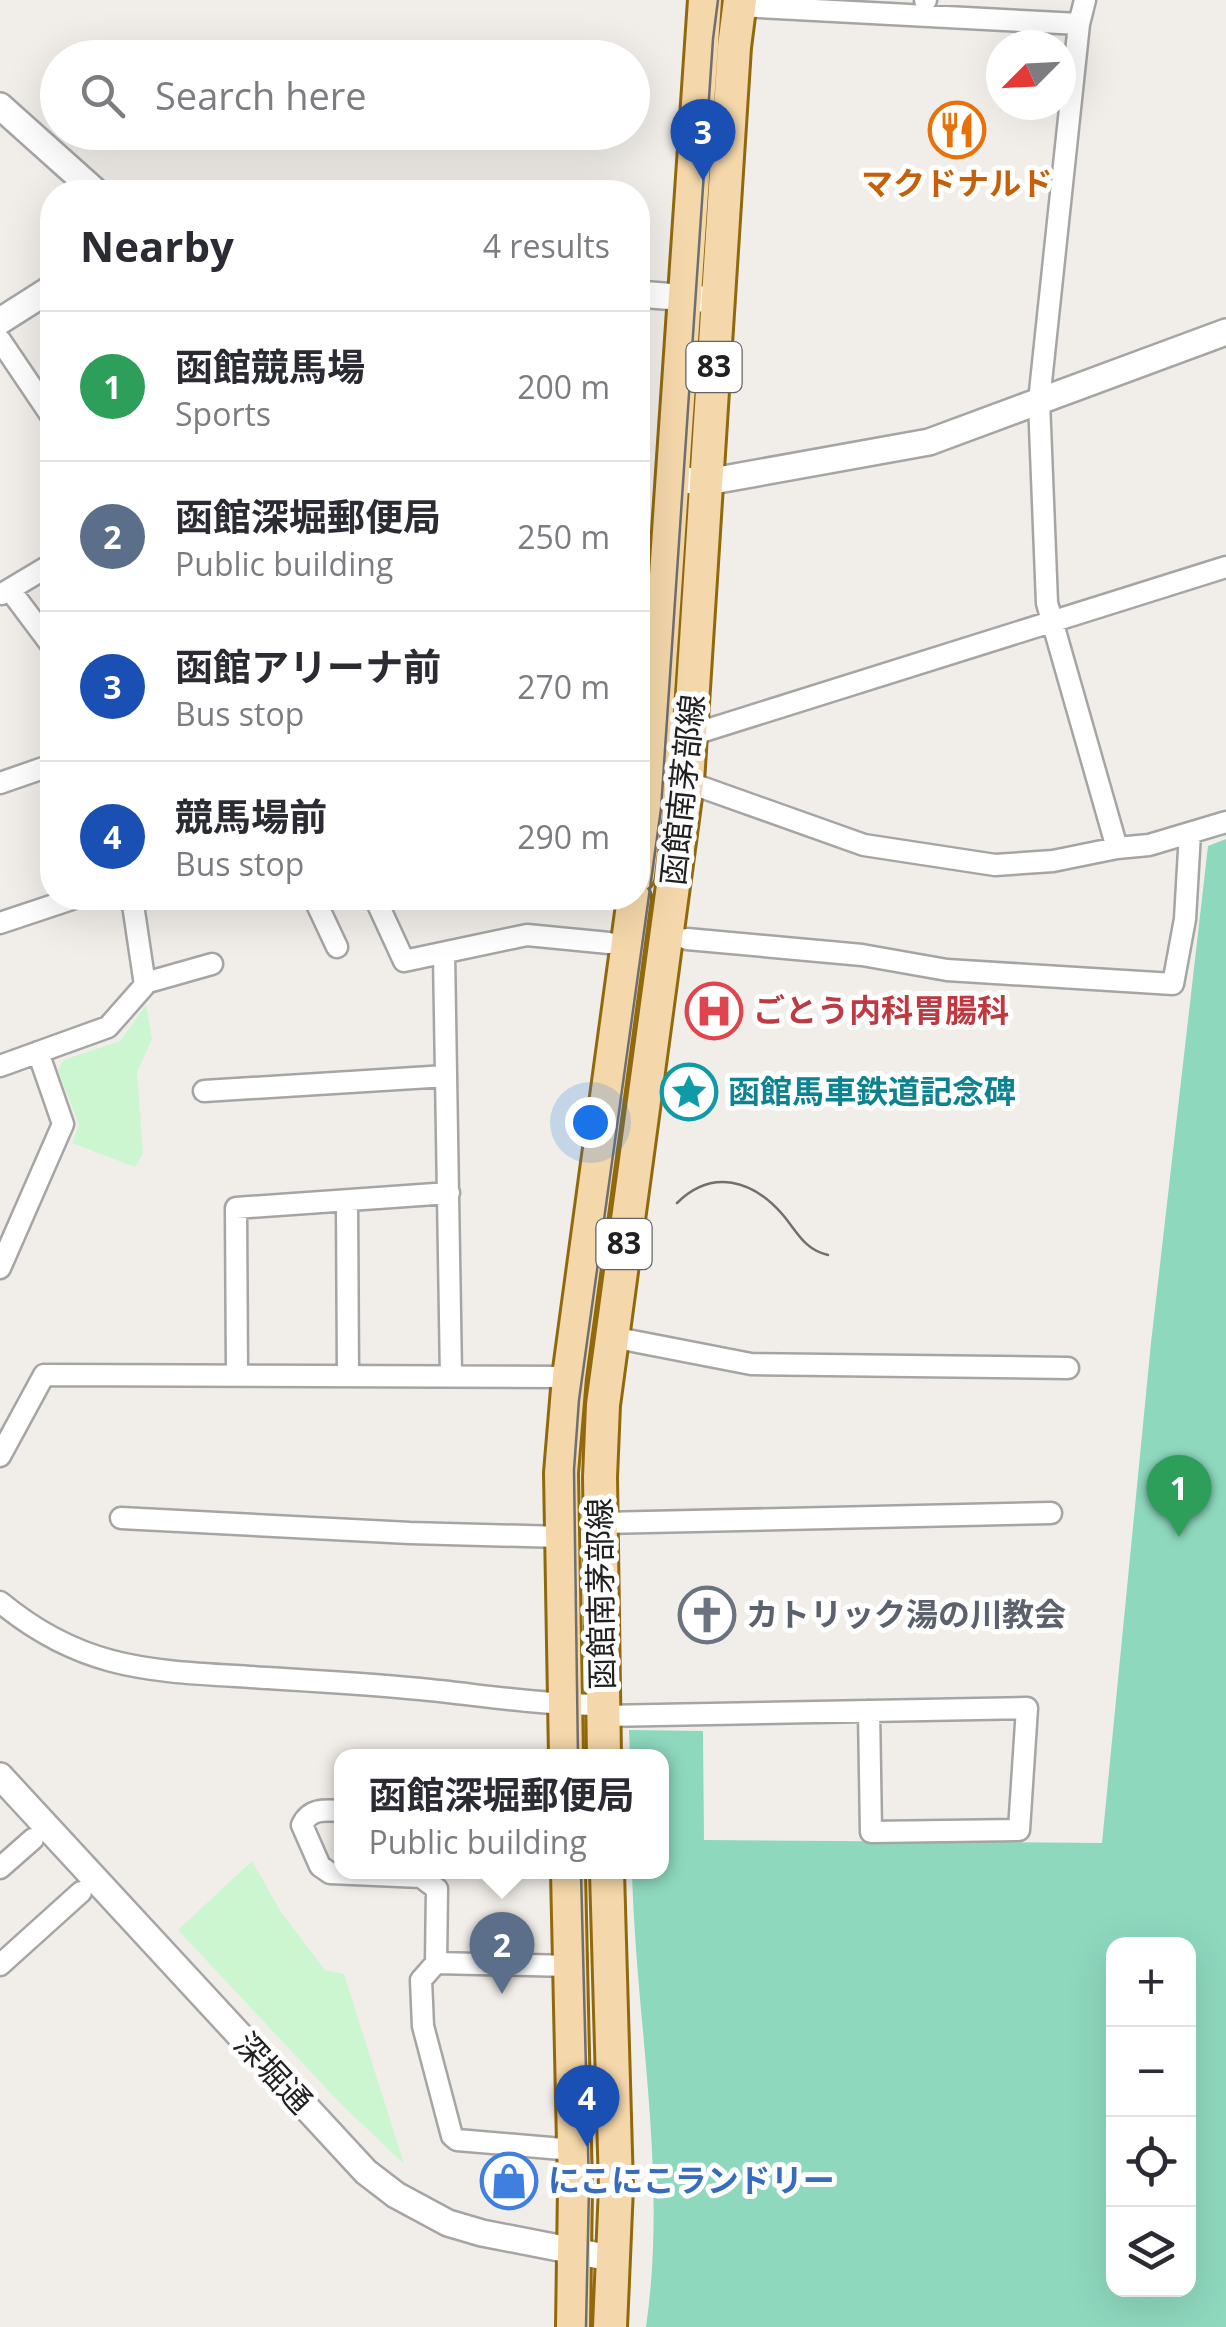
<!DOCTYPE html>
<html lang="en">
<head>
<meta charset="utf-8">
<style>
	body { margin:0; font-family:"Open Sans","Noto Sans JP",sans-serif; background:#f7f7f7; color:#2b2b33 }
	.controls { position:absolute; right:30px; bottom:30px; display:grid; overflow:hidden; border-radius:20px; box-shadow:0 10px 40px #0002 }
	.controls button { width:90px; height:90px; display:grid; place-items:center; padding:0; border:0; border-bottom:2px solid #e1e1e2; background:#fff; color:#2b2b33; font:50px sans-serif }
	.compass { position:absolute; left:986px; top:30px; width:90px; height:90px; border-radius:50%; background:#fff; box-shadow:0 10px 40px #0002; rotate:246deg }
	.you { position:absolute; left:590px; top:1122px; width:35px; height:35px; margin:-25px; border:8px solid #fff; border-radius:50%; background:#1a73e8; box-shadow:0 0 0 15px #1a73e833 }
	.badge { display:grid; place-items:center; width:65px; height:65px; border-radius:50%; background:#1a73e8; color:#fff; font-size:32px; font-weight:700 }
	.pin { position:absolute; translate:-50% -82px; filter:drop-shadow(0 2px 5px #0008) }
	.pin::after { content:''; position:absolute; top:52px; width:35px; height:30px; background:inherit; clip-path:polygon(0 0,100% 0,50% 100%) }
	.popup { position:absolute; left:334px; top:1749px; width:335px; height:130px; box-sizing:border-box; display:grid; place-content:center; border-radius:20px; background:#fff; filter:drop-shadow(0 2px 8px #0005); font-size:32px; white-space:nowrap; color:#7c7c81 }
	.popup b { font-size:38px; color:#2b2b33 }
	.popup::after { content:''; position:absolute; left:50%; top:100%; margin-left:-20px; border:20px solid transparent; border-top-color:#fff }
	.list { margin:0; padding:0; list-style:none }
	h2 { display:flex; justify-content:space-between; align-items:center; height:130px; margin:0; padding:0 40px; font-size:42px }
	h2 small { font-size:32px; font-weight:400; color:#7c7c81 }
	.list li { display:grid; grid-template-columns:65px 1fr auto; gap:30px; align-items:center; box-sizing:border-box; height:150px; padding:0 40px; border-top:2px solid #e1e1e2 }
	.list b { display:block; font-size:38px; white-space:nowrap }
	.list p { margin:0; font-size:32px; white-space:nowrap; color:#7c7c81 }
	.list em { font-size:32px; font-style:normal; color:#7c7c81 }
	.icon { flex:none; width:55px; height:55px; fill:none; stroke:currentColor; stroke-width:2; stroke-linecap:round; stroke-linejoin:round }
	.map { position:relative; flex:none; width:1226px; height:2327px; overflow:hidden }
	.search { position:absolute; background:#fff; box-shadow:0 10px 40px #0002; left:40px; top:40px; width:610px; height:110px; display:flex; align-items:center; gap:25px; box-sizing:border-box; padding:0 35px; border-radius:55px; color:#7c7c81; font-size:38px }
	.panel { position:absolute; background:#fff; box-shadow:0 10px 40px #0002; left:40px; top:180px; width:610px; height:730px; border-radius:40px }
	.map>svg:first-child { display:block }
	.park { fill:#cbf6d0 }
	.pitch { fill:#8ed8be; fill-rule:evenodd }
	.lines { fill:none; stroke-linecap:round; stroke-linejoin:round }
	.minor-casing { stroke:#a5a5a5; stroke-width:25 }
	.tertiary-casing { stroke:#a5a5a5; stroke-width:30 }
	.primary-casing { stroke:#91690d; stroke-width:38 }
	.minor { stroke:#fff; stroke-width:20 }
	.tertiary { stroke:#fff; stroke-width:25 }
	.primary { stroke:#f4d7aa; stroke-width:32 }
	.tram { stroke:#6f6f6f; stroke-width:2.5 }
	.labels { text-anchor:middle; stroke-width:10; stroke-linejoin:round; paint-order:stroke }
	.shield { fill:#fff; stroke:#646464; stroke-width:2.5 }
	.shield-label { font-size:30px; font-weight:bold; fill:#212121 }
	.food-label { font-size:32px; font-weight:bold; fill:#c56008; stroke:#fff }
	.street-label { font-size:32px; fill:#212121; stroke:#fff }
	.health-label { font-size:32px; font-weight:bold; fill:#be3a42; stroke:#fff; text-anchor:start }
	.culture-label { font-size:32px; font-weight:bold; fill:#0d838f; stroke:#fff; text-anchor:start }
	.worship-label { font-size:32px; font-weight:bold; fill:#5b616d; stroke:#fff; text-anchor:start }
	.shop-label { font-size:32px; font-weight:bold; fill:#366cbe; stroke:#fff; text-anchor:start }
</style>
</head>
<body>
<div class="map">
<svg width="1226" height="2327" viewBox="0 0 1226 2327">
	<rect width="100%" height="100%" fill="#f1eee9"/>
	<path class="park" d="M146,1005l6,34 -15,33 6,81 -8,14 -63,-24 7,-18 -21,-54 5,-11 57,-19z
		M252,1861l29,51 44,58 19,4 60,190 -64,-61 -162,-173z"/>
	<path class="pitch" d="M1226,839v1488h-580c22,-151 -10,-304 -14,-455h30v-116h-32l-1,-26 74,1 1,109 398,3 49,-500 57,-497zM1114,1944h74v346h-74z"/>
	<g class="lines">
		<g class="minor-casing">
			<path id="minor" d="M925,0h1
				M1085,0l-6,24 -40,377 8,202 70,245
				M739,6l340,18
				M0,340l52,77
				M10,590l42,56
				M2,594l50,-30
				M682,731l9,4 535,-168
				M687,782l177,63 131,20 58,-4 64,-13 32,-3 77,-23
				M0,783l52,-18
				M314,898l23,49
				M375,898l29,63 123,-26 82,8
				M0,923l75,-25
				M687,939l175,16 85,15 226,14 12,-65 5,-86
				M444,954l7,422
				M145,983l67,-19
				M0,1066l108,-39 37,-42 -13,-87
				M204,1091l242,-15
				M347,1201l1,175
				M0,1268l63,-144 -25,-72
				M612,1337l139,27 317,4
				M237,1374l-1,-166 213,-15
				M0,1456l44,-81 525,2
				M121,1518l289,15 152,4
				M601,1523l450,-10
				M0,1602c76,63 141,69 236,74 61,4 123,7 184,13 61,6 121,16 183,16
				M603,1716l424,-8 -8,122 -148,2 -2,-121
				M342,1811c-17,-1 -32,-3 -40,14l18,41 10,7 91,4 16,12 -1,74 134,3
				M0,1868l33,-29
				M436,1963l-15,17 2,46 29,110 5,4 117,10
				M0,1965l81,-73"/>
		</g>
		<g class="tertiary-casing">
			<path id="tertiary" d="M0,106l96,86
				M638,294l64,5
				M0,321l52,-33
				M671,479l36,3 222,-40 297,-110
				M0,1776l366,396 30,23 52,28 34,10 133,26"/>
		</g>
		<g class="primary-casing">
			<path id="primary" d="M638,875l16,-122 51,-753
				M566,1756l-5,-283 8,-96 65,-479
				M604,1756l-4,-279 3,-72 84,-623 47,-735 6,-47
				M568,1872l7,316 -2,139
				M607,1872l9,315 -6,140"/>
		</g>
		<use href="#minor" class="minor"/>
		<use href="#tertiary" class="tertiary"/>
		<use href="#primary" class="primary"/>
		<path class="tram" d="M677,1203c35,-35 76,-23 106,12 15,18 22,35 45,40
			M578,1756l-4,-286 5,-70 82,-591 52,-770 5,-39
			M581,1872l8,316 -3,139"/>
	</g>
	<defs>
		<g id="restaurant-ring" transform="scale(2.875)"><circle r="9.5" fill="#fff" stroke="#e8710a" stroke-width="1.5"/><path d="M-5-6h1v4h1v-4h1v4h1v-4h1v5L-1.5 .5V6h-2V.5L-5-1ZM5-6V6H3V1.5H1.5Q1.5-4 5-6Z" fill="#e8710a"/></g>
		<g id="hospital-ring" transform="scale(2.875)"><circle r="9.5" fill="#fff" stroke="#e0444e" stroke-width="1.5"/><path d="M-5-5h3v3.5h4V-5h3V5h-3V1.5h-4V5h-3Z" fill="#e0444e"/></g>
		<g id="sight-ring" transform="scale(2.875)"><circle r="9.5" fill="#fff" stroke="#0f9aa8" stroke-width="1.5"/><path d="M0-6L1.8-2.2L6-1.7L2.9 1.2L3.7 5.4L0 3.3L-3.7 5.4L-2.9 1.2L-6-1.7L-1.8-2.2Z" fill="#0f9aa8"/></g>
		<g id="church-ring" transform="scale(2.875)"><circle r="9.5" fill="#fff" stroke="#6b7280" stroke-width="1.5"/><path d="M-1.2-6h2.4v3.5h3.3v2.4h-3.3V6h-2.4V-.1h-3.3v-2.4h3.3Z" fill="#6b7280"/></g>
		<g id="shop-ring" transform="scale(2.875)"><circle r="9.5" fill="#fff" stroke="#3f7fe0" stroke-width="1.5"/><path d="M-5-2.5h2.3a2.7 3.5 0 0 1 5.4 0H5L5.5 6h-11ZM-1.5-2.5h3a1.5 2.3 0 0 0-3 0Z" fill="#3f7fe0"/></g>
	</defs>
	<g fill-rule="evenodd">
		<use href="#restaurant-ring" x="957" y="130"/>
		<use href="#hospital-ring" x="714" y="1011"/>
		<use href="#sight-ring" x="689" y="1092"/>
		<use href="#church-ring" x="707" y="1615"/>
		<use href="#shop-ring" x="509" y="2181"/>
	</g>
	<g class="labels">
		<g class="shield">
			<rect x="686.5" y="342" width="55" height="50" rx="8"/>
			<rect x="596.5" y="1219" width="55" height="50" rx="8"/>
		</g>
		<g class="shield-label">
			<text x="714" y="377">83</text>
			<text x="624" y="1254">83</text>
		</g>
		<g class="food-label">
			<text x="957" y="195">マクドナルド</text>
		</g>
		<g class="street-label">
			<text transform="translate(683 790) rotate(-84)" y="11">函館南茅部線</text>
			<text transform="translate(601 1594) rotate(-91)" y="11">函館南茅部線</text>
			<text transform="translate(273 2073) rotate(47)" y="11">深堀通</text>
		</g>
		<g class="health-label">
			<text x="753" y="1022">ごとう内科胃腸科</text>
		</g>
		<g class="culture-label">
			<text x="728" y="1103">函館馬車鉄道記念碑</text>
		</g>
		<g class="worship-label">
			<text x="746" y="1626">カトリック湯の川教会</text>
		</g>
		<g class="shop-label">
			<text x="548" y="2192">にこにこランドリー</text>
		</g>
	</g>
</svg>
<div class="controls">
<button>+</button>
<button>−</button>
<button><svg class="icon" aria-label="locate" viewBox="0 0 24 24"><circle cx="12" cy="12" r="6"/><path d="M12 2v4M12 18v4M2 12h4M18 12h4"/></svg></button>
<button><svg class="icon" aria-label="layers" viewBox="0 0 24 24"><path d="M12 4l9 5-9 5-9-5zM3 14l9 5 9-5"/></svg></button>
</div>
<svg class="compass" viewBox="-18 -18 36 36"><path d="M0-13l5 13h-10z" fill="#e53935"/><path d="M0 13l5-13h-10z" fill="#7c7c81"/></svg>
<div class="you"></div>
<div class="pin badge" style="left:1179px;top:1537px;background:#2e9e5b">1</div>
<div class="pin badge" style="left:502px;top:1994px;background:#5c6f8a">2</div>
<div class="popup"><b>函館深堀郵便局</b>Public building</div>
<div class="pin badge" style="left:703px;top:181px;background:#1a4fb4">3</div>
<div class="pin badge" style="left:587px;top:2147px;background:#1a4fb4">4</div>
<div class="search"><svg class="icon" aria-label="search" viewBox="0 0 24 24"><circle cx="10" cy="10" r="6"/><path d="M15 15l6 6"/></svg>Search here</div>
<section class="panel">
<h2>Nearby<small>4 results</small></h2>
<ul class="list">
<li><span class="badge" style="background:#2e9e5b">1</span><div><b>函館競馬場</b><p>Sports</p></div><em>200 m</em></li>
<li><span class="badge" style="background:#5c6f8a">2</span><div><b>函館深堀郵便局</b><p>Public building</p></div><em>250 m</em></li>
<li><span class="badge" style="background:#1a4fb4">3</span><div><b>函館アリーナ前</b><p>Bus stop</p></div><em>270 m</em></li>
<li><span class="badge" style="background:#1a4fb4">4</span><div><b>競馬場前</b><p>Bus stop</p></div><em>290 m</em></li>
</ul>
</section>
</div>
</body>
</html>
